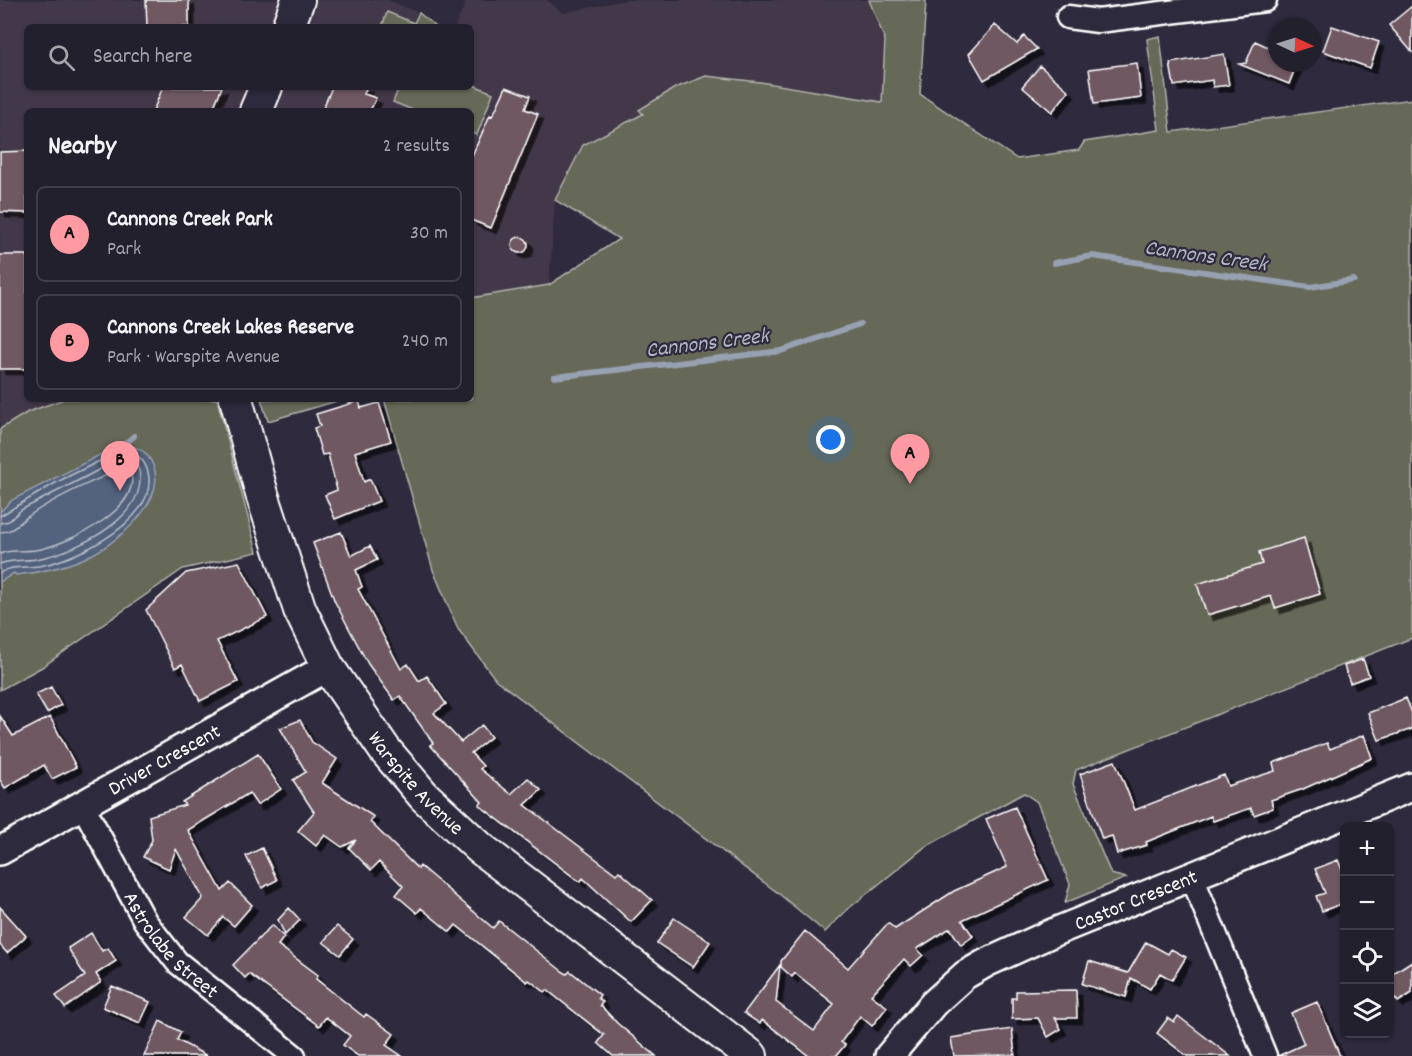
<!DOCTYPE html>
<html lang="en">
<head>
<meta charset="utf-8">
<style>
	body { margin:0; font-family:Dekko,sans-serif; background:#2f2d3a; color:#f1f3f6 }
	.controls { position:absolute; right:18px; bottom:18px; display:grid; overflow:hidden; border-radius:9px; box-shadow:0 2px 4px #0004 }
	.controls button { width:54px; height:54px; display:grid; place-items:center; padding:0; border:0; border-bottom:2px solid #403e4a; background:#23202e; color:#f1f3f6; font:30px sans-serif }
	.compass { position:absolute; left:1268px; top:18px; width:54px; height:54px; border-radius:50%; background:#23202e; box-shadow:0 2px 4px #0004; rotate:94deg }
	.you { position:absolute; left:831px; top:440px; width:21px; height:21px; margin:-15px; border:4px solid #fff; border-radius:50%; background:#1a73e8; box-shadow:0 0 0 9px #1a73e833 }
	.badge { display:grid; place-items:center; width:39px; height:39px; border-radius:50%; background:#ff9aa2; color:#111; font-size:20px; font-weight:700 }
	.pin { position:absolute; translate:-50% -50px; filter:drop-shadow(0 2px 3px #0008) }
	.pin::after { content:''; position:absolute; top:32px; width:21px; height:18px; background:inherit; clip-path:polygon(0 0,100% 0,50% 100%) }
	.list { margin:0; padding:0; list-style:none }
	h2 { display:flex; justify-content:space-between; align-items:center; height:78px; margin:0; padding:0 24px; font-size:26px }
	h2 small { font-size:20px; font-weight:400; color:#a3a3aa }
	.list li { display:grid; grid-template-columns:39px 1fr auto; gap:18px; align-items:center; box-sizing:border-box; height:96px; margin:0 12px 12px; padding:0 12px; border:2px solid #403e4a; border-radius:9px }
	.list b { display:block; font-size:22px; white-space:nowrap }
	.list p { margin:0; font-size:20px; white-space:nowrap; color:#a3a3aa }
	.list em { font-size:20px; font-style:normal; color:#a3a3aa }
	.icon { flex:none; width:33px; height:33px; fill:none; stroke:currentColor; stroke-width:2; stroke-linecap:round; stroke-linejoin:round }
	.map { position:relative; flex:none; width:1412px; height:1056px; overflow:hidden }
	.search { position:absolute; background:#23202e; box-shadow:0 2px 4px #0004; left:24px; top:24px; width:450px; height:66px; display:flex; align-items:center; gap:15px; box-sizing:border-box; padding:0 21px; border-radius:9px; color:#a3a3aa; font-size:22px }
	.panel { position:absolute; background:#23202e; box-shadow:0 2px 4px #0004; left:24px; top:108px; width:450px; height:294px; border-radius:9px }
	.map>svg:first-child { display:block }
	.built { fill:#423848 }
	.green { fill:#666758; stroke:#b2b3ac; stroke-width:1.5 }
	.water { fill:#53627d; stroke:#98a1b1; stroke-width:1.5 }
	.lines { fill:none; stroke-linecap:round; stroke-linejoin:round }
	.shore { stroke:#bac0cb; stroke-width:1.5 }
	.stream { stroke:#98a1b1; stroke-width:6 }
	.building { fill:#6f5862; stroke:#fff; stroke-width:1.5; filter:url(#shadow) }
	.minor-casing { stroke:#fff; stroke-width:27 }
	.tertiary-casing { stroke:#fff; stroke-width:32 }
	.secondary-casing { stroke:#fff; stroke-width:36 }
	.minor { stroke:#2f2a3d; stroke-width:22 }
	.tertiary { stroke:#2f2a3d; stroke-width:27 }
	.secondary { stroke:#2f2a3d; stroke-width:32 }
	.labels { text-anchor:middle; stroke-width:4.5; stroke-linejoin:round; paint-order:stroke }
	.street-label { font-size:21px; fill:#fff; stroke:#2f2a3d }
	.water-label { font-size:22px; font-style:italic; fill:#b2b8c4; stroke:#2f2a3d }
</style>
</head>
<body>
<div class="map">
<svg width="1412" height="1056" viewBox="0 0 1412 1056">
	<defs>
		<filter id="shadow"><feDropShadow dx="5.5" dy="5.5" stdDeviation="0" flood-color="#0009"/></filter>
	</defs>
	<rect width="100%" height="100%" fill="#2f2a3d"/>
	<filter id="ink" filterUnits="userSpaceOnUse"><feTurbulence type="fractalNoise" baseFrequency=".0167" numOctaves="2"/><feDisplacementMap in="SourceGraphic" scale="12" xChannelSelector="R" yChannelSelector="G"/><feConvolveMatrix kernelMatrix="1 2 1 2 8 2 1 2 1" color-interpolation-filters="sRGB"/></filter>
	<g filter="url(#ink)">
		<path class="built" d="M0,0h279l-4,27h-248v60h222l-11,24h-211v288h37l-36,13 -28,17z
			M313,0h75l31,13 17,14h-133z
			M467,0h80l16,13 62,-13h244l16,40 -3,63 -122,-21 -54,-6 -31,12 -35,22 4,4 -61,32 -28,54 -6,85 -78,13v-187h-198l8,-24h190v-60h-16z"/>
		<path class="green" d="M869,0h57l-6,94 97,65 62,-9 5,-8 75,-12 -12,-91 13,-3 11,96 241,-33v539l-336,132 -3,14 38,90 15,4 -61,25 5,-19 -33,-82 -13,-9 -99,54 -77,62 -23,23 -47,-39 -282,-213 -38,-51 -25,-59 -49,-171h87v-101l78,-13 70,-46 -64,-39 28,-55 60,-31 -4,-4 36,-22 31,-12 54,6 122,20 3,-62z
			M387,12l27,11 5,-10 17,14h-54z
			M471,84l22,9 -16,42 -6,-2v-22h-56l-22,-9 6,-15h72z
			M64,399h153l40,153 -74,17 -141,98 -42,23v-261l28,-17z
			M261,399h83l-76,22z"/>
		<path class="water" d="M123,443c8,3 19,5 24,12 30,38 -26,85 -56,100 -23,12 -49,17 -75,20l-2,-2 -14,9v-70l12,-12z"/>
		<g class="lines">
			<path class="shore" d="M0,516l57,-34 65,-32c14,3 22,8 26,22 11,47 -68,85 -104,93 -16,4 -31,-1 -44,8
				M0,523l9,-2 12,-11 101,-52 15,6c19,49 -58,86 -96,94 -14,4 -27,0 -41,6
				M0,532c14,0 17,-8 27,-15 29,-20 64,-35 96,-49l7,2c14,39 -60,72 -89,79 -14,4 -28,-1 -41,5"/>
			<path class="stream" d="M1054,263l38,-7 218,31 44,-7
				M554,377l227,-26 79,-27
				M118,450l16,-14"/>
		</g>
		<path class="building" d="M146,0h43v27h-42z
			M1412,6v46l-23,-27z
			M995,25l22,19 7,-8 13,13 -53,31 -15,-26z
			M1332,26l47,16 -9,26 -47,-17z
			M1255,41l22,10v12h20l-8,21 -50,-20 7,-1z
			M1224,54l5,31 -16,2 -1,-7 -38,6 -4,-23z
			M1137,63l4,35 -47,6 -5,-35z
			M1040,66l29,25 -17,21 -30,-25z
			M163,87h59l-10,24h-59z
			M332,87h35l-3,7 12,4 -6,13h-48z
			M506,87l24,9 -5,13 13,5 -47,114 -20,-8v-62l19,-43 2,1 4,-7z
			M27,151v62l-27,-1v-60z
			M512 245a8 8 0 1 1 16 0a8 8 0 1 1-16 0Z
			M0,255h27v114h-27z
			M359,401l2,7 18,-5 12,38 -36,11 9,30 6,-3 9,22 -44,18 -10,-24 12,-5 -9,-36 -6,1 -8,-27 6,-2 -4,-12z
			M341,532l10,24 19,-10 7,14 -21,10 6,17 -4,2 43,80 7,-5 11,17 8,-5 19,28 -12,9 27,29 21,-17 9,12 -20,16 12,13 -3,3 31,25 17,-16 13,12 -16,15 91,69 3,-3 33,29 -21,22 -48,-44 -3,4 -101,-77 3,-3 -52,-57 3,-2 -33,-47 -6,4 -26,-36 -33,-62 -22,-59z
			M1304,538l16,56 -45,14 -4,-12 -64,19 -10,-31 65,-20 -3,-12z
			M239,562l28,55 -50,24 21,41 -38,19 -18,-37 -7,4 -29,-58 40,-37z
			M1363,659l6,17 -19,7 -6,-17z
			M51,687l10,18 -14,8 -11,-19z
			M1406,698l6,15v16l-33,11 -11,-27z
			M0,716l13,20 37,-19 26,50 -24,12 -8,-14 -39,23 -5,-8z
			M300,720l12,22 25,17 -15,24 52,34 -4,5 48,47 2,-3 73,62 6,-7 63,50 5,3 3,-3 30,24 -2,3 5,4 -3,3 17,18 39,33h-43l-15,-13 6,-8 -57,-45 -2,2 -16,-12 -2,2 -71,-57 -6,7 -29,-24 -4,5 -21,-18 7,-9 -24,-24 -8,8 -22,-22 7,-8 -14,7 -17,-12 -9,11 -18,-15 16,-19 -21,-32 13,-8 -26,-44z
			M1364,735l8,23 -69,31 -32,11 2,8 -19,7 -3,-7 -38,13 -2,-5 -65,26 1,3 -30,9 -5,-18 -10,3 -22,-65 35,-13 20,49 89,-35 4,11 47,-15 -2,-8 54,-20 3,6z
			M258,754l23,35 -24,16 -8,-12 -61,37 34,61 8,-8 22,22 -18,21 -11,-9 -15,18 -22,-18 17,-19 -27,-49 -7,20 -26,-12 9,-17 -3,-24 36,-11 -3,-3z
			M1015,807l33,73 -86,40 11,16 -12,9 -11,-17 -33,21 6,6 -12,11 -7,-7 -33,36 16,12 -15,19 -12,-10 -19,26 4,3 -9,11h-27l-47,-36 -2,4 -16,-11 36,-48 -4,37 38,29 20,-27 -39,-31 -3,4 -11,-10v-6l24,-30 43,37 40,-45 7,6 59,-38 53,-24 -21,-48z
			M262,848l15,32 -15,8 -16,-32z
			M1338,860l6,15v28l-22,8 -6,-15 9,-3 -10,-24z
			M0,907l26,29 -19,17 -7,-8z
			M289,908l11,12 -15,15 -7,-15z
			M674,918l36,24 -17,25 -36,-24z
			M272,925l12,12 -6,8 40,30 -2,4 48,38 2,-3 28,20 -8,11 16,11h-44l-15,-11 7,-9 -24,-19 -7,9 -70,-52 -4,4 -12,-13z
			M337,926l16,13 -13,16 -17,-13z
			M91,933l11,18 6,-3 8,13 -20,13 5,8 -36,26 -9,-12 29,-20 -17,-28z
			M1146,942l22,12 3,-5 15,8 -14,23 -12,-7 -10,16 -19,-11 -5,19 -44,-13 7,-23 39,12z
			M1412,961v32l-14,9 -9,-12v-14z
			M112,986l38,16 -10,21 -37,-16z
			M1076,990l1,28h-22l6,11 -13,8 -10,-19 -26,1v-21h4v-7z
			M1317,1002l23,54h-62l26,-12 -13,-31z
			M1178,1016l52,40h-43l-30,-23 11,-15 6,4z
			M160,1021l21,11 -4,8 30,16h-63z
			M1012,1029l3,26 -61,1 -3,-18z"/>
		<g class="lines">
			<g class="minor-casing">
				<g id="minor">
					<path d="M1068,17l30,4 167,-21"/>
					<path id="s1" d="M82,804l63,117 32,41 117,94"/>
					<path d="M1192,877l73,179"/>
				</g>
			</g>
			<g class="tertiary-casing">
				<g id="tertiary">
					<path id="s2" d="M0,851l328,-184"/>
					<path id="s3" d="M889,1056l44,-52 32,-29 21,-12 66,-30 360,-146"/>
				</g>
			</g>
			<g class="secondary-casing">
				<g id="secondary">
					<path d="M288,27l10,-27"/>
					<path d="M256,111l10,-24"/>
					<path id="s4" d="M236,399l26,95 38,116 28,57 57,83 39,46 56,52 271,208"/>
				</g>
			</g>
			<use href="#minor" class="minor"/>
			<use href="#tertiary" class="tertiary"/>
			<use href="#secondary" class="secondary"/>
		</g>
	</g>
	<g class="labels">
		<g class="street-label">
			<text dy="7" stroke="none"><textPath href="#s2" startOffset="188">Driver Crescent</textPath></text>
			<text dy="7" stroke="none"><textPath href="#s4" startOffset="430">Warspite Avenue</textPath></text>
			<text dy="7" stroke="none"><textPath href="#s3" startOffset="298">Castor Crescent</textPath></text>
			<text dy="7" stroke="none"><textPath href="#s1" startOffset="168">Astrolabe Street</textPath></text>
		</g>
		<g class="water-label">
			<text transform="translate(1206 254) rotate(8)" y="8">Cannons Creek</text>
			<text transform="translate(707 341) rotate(-7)" y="8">Cannons Creek</text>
		</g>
	</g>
</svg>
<div class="controls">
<button>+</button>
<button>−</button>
<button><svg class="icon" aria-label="locate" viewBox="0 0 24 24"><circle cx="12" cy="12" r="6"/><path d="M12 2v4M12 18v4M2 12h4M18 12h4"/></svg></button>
<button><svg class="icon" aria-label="layers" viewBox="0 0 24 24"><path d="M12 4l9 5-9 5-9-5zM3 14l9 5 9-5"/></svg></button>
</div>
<svg class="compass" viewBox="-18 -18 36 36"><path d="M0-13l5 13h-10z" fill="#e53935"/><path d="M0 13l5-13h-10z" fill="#a3a3aa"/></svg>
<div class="you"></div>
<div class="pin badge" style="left:910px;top:484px">A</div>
<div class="pin badge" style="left:120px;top:491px">B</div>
<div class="search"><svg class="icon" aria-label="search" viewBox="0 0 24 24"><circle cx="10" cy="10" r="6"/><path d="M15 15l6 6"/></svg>Search here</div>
<section class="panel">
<h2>Nearby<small>2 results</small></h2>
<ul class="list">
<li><span class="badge">A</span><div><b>Cannons Creek Park</b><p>Park</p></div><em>30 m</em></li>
<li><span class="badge">B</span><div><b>Cannons Creek Lakes Reserve</b><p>Park · Warspite Avenue</p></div><em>240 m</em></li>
</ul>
</section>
</div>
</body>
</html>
